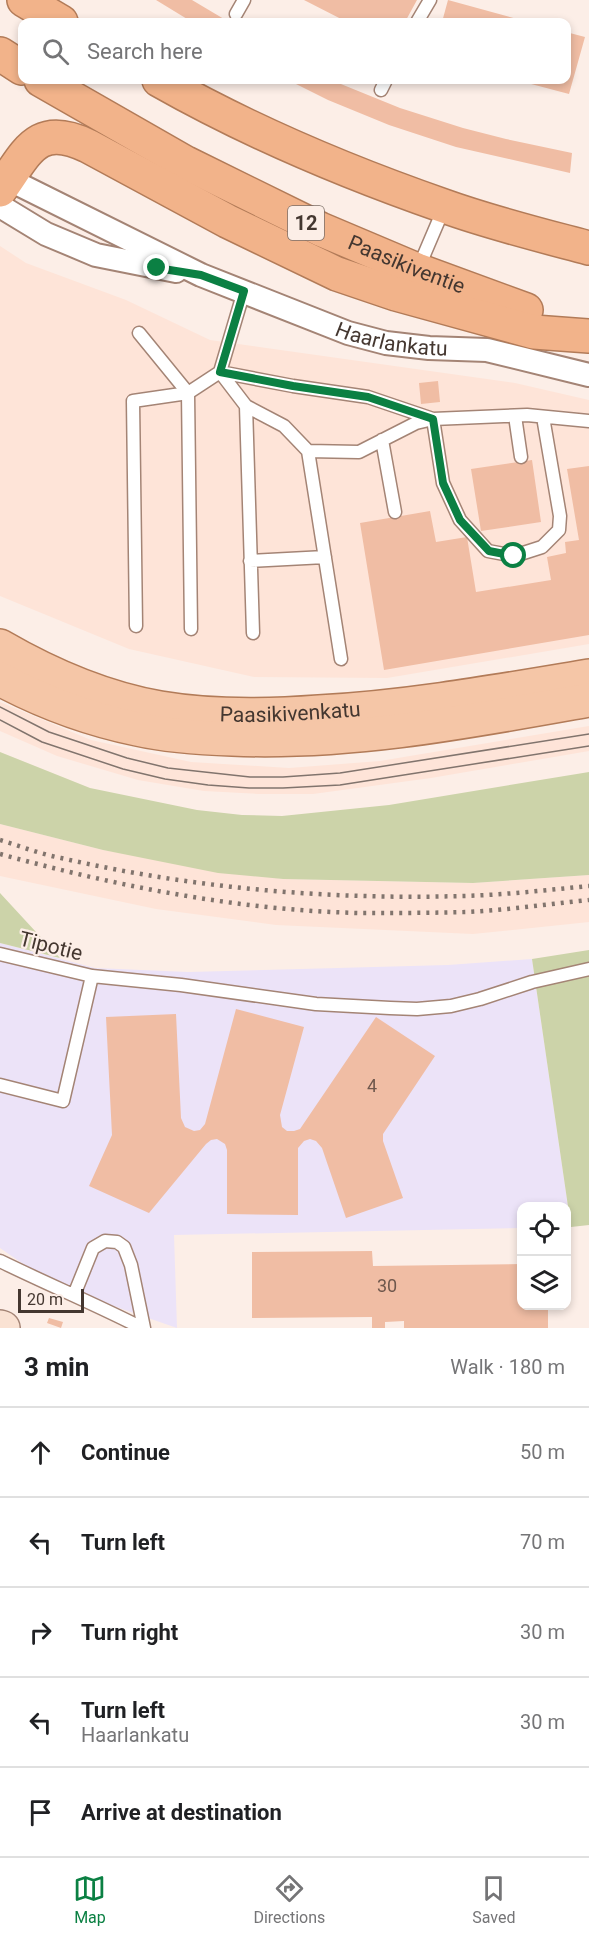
<!DOCTYPE html>
<html lang="en">
<head>
<meta charset="utf-8">
<style>
	body { margin:0; font-family:Roboto,sans-serif; background:#f6f6f6; color:#202124 }
	.controls { position:absolute; right:18px; bottom:18px; display:grid; overflow:hidden; border-radius:12px; box-shadow:0 3px 9px #0003 }
	.controls button { width:54px; height:54px; display:grid; place-items:center; padding:0; border:0; border-bottom:2px solid #e0e0e0; background:#fff; color:#202124; font:30px sans-serif }
	.scale { position:absolute; left:18px; bottom:15px; width:66px; box-sizing:border-box; padding-left:6px; border:3px solid #443730; border-top:0; font-size:16px; line-height:21px; white-space:nowrap; color:#443730; -webkit-text-stroke:4px #fceee7; paint-order:stroke }
	.stop { position:absolute; width:18px; height:18px; margin:-14px; border:4px solid #0b8043; border-radius:50%; background:#fff }
	.stop.end { background:#0b8043; border-color:#fff; box-shadow:0 2px 6px #0008 }
	.list { margin:0; padding:0; list-style:none }
	h2 { display:flex; justify-content:space-between; align-items:center; height:78px; margin:0; padding:0 24px; font-size:26px }
	h2 small { font-size:20px; font-weight:400; color:#757577 }
	.list li { display:grid; grid-template-columns:39px 1fr auto; gap:18px; align-items:center; box-sizing:border-box; height:90px; padding:0 24px; border-top:2px solid #e0e0e0 }
	.list b { display:block; font-size:22px; white-space:nowrap }
	.list p { margin:0; font-size:20px; white-space:nowrap; color:#757577 }
	.list em { font-size:20px; font-style:normal; color:#757577 }
	.icon { flex:none; width:33px; height:33px; fill:none; stroke:currentColor; stroke-width:2; stroke-linecap:round; stroke-linejoin:round }
	.map { position:relative; flex:none; width:589px; height:1328px; overflow:hidden }
	.search { position:absolute; background:#fff; box-shadow:0 3px 9px #0003; left:18px; right:18px; top:18px; height:66px; display:flex; align-items:center; gap:15px; box-sizing:border-box; padding:0 21px; border-radius:12px; color:#757577; font-size:22px }
	.sheet { height:528px; background:#fff }
	nav { display:flex; justify-content:space-around; align-items:center; box-sizing:border-box; height:84px; border-top:2px solid #e0e0e0; background:#fff; font-size:16px; color:#757577 }
	nav a { display:grid; justify-items:center; gap:3px }
	nav .on { color:#0b8043 }
	.map>svg:first-child { display:block }
	.built { fill:#fee4d8 }
	.medical { fill:#ece3f8 }
	.green { fill:#ccd3a9 }
	.building { fill:#f0bda4 }
	.lines { fill:none; stroke-linecap:round; stroke-linejoin:round }
	.service-casing { stroke:#a48475; stroke-width:15 }
	.minor-casing { stroke:#a48475; stroke-width:26 }
	.secondary-casing { stroke:#a48475; stroke-width:36 }
	.primary-casing { stroke:#b27b58; stroke-width:36 }
	.trunk-casing { stroke:#b27b58; stroke-width:36 }
	.service { stroke:#fff; stroke-width:12 }
	.minor { stroke:#fff; stroke-width:22 }
	.secondary { stroke:#fae2d3; stroke-width:33 }
	.primary { stroke:#f5c6a7; stroke-width:33 }
	.trunk { stroke:#f2b38a; stroke-width:33 }
	.tram { stroke:#81746d; stroke-width:1.5 }
	.rail { stroke:#81746d; stroke-width:4.5; stroke-dasharray:3 6; stroke-linecap:butt }
	.route { stroke:#0b8043; stroke-width:8 }
	.labels { text-anchor:middle; stroke-width:4.5; stroke-linejoin:round; paint-order:stroke }
	.number-label { font-size:18px; fill:#6f584d }
	.shield { fill:#fceee7; stroke:#7b6e67; stroke-width:1.5 }
	.shield-label { font-size:20px; font-weight:bold; fill:#443730 }
	.street-label { font-size:21px; fill:#443730; stroke:#fceee7 }
</style>
</head>
<body>
<div class="map">
<svg width="589" height="1328" viewBox="0 0 589 1328">
	<rect width="100%" height="100%" fill="#fceee7"/>
	<path class="built" d="M0,246l26,17 100,37 84,40 305,43 74,17v244l-202,34 -133,-1 -125,-28 -129,-53z
		M0,702l91,38 100,22 98,6 91,-7 209,-35v25l-158,27 -118,16h-54l-55,-3 -66,-11 -81,-24 -57,-25z
		M0,824l103,26 180,29 190,4 116,-8v47l-116,12 -197,-9 -120,-16 -156,-33z"/>
	<path class="medical" d="M0,943l95,25 93,4 260,-7 84,-6 39,268 -4,1 -1,-22h-44l-1,22 -347,7 3,93 -75,-26 -73,-34 -29,-20z"/>
	<path class="green" d="M0,752l90,36 107,22 45,5 40,1 107,-11 200,-33v103l-116,8 -190,-4 -65,-6 -115,-23 -103,-26z
		M0,893l60,65 -60,-15z
		M589,950v275l-18,2 -39,-268z"/>
	<path class="building" d="M156,0h36l37,22h-37z
		M304,0h113l-12,22h-58z
		M448,0l80,22h-86z
		M566,32l19,5 -16,57 -53,-14h50z
		M288,80h43l69,28 63,20 43,11 66,14 -2,20 -114,-26 -67,-22 -61,-25z
		M438,381l2,21 -19,2 -2,-21z
		M532,460l9,62 -60,9 -10,-62z
		M589,466v169l-205,35 -24,-147 70,-12 6,31 31,-5 9,55 75,-12 -4,-23 19,-4 -1,-11 14,-2 -12,-71z
		M236,1009l68,18 -24,88 2,12 5,4h7l6,-2 76,-112 59,39 -52,78v7l20,57 -57,20 -24,-70 -6,-7 -6,-2 -6,2 -6,7v67l-71,-1v-64l-2,-6 -8,-5 -6,1 -5,4 -57,69 -60,-27 23,-51 -6,-118 70,-3 5,104 4,9 9,4 6,-1 5,-6z
		M372,1251l1,15 149,-2v42h26v22h-144v-7l-19,1v6h-13v-11l-120,1v-66z
		M49,1318l14,4 -2,6 -14,-5z"/>
	<g class="lines">
		<g class="service-casing">
			<path id="service" d="M236,14l8,-14
				M417,22l13,-22
				M381,90l5,-10
				M418,269l26,-61
				M244,291l-24,81 26,34 7,227
				M139,333l49,60
				M246,406l38,20 24,25 33,208
				M515,416l6,41
				M382,440l13,72
				M308,451l51,1 57,-29 17,-4 10,64 17,37 28,31 26,5 28,-9 17,-17 1,-14 -17,-99
				M250,561l75,-4
				M136,626l-3,-225 55,-8
				M191,629l-3,-236 32,-21 73,14 75,11 65,22 94,-4 62,6
				M0,954l92,22 89,9 135,19 74,4 27,1 34,-3 29,-7 52,-17 57,-13
				M0,1085l63,16 29,-125
				M0,1261c47,23 95,43 142,67
				M74,1295l19,-47 12,-7 12,1 7,5 7,18 13,63"/>
		</g>
		<g class="minor-casing">
			<g id="minor">
				<path id="s1" d="M0,173l8,6 193,96 147,58 38,10 43,5 58,2 102,25"/>
				<path d="M0,206l46,28 50,21 80,16"/>
			</g>
		</g>
		<g class="secondary-casing">
			<path id="secondary" d="M0,1327l3,1"/>
		</g>
		<g class="primary-casing">
			<g id="primary">
				<path id="s2" d="M0,646c50,29 103,52 160,62 53,9 106,8 159,4 91,-5 180,-21 270,-36"/>
				<path d="M0,679c43,23 89,40 137,50 31,7 63,9 95,10 120,5 239,-18 357,-39"/>
			</g>
		</g>
		<g class="trunk-casing">
			<g id="trunk">
				<path d="M24,0l37,22"/>
				<path d="M0,54l22,14"/>
				<path id="s3" d="M41,80l145,83 134,66 97,41 109,40"/>
				<path d="M159,80c90,51 187,92 285,126 47,17 96,29 145,42"/>
				<path d="M0,190c27,-37 36,-69 88,-44l139,75 110,53 59,20 138,38 55,4"/>
			</g>
		</g>
		<use href="#service" class="service"/>
		<use href="#minor" class="minor"/>
		<use href="#secondary" class="secondary"/>
		<use href="#primary" class="primary"/>
		<use href="#trunk" class="trunk"/>
		<path class="tram" d="M0,707l49,25 78,26 41,10 82,9h33l57,-4 249,-39
			M0,720l42,22 81,27 42,10 43,6 41,3h34l57,-3 249,-39"/>
		<path class="rail" d="M0,840c20,6 40,14 61,18 131,30 267,42 401,38 42,-1 85,-6 127,-10
			M0,854c116,32 237,56 358,59 36,0 73,0 109,-1 41,-2 81,-8 122,-12"/>
	</g>
	<g class="lines">
		<path class="route" d="M157,268l44,7 43,16 -24,81 73,14 75,11 65,22 10,64 17,37 29,31 25,5"/>
	</g>
	<g class="labels">
		<g class="number-label">
			<text x="372" y="1092">4</text>
			<text x="387" y="1292">30</text>
		</g>
		<rect class="shield" x="288" y="206" width="36" height="34" rx="4.5"/>
		<g class="shield-label">
			<text x="306" y="230">12</text>
		</g>
		<g class="street-label">
			<text dy="7" stroke="none"><textPath href="#s3" startOffset="410">Paasikiventie</textPath></text>
			<text dy="7" stroke="none"><textPath href="#s1" startOffset="428">Haarlankatu</textPath></text>
			<text dy="7" stroke="none"><textPath href="#s2" startOffset="303">Paasikivenkatu</textPath></text>
			<text transform="translate(51 946) rotate(14)" y="7">Tipotie</text>
		</g>
	</g>
</svg>
<div class="controls">
<button><svg class="icon" aria-label="locate" viewBox="0 0 24 24"><circle cx="12" cy="12" r="6"/><path d="M12 2v4M12 18v4M2 12h4M18 12h4"/></svg></button>
<button><svg class="icon" aria-label="layers" viewBox="0 0 24 24"><path d="M12 4l9 5-9 5-9-5zM3 14l9 5 9-5"/></svg></button>
</div>
<div class="scale">20 m</div>
<div class="stop" style="left:514px;top:556px"></div>
<div class="stop end" style="left:157px;top:268px"></div>
<div class="search"><svg class="icon" aria-label="search" viewBox="0 0 24 24"><circle cx="10" cy="10" r="6"/><path d="M15 15l6 6"/></svg>Search here</div>
</div>
<section class="sheet">
<h2>3 min<small>Walk · 180 m</small></h2>
<ul class="list">
<li><svg class="icon" aria-label="ahead" viewBox="0 0 24 24"><path d="M12 20V5M6 11l6-6 6 6"/></svg><div><b>Continue</b></div><em>50 m</em></li>
<li><svg class="icon" aria-label="left" viewBox="0 0 24 24"><path d="M17 20v-9H6M10 6l-5 5 5 5"/></svg><div><b>Turn left</b></div><em>70 m</em></li>
<li><svg class="icon" aria-label="right" viewBox="0 0 24 24"><path d="M7 20v-9h11M14 6l5 5-5 5"/></svg><div><b>Turn right</b></div><em>30 m</em></li>
<li><svg class="icon" aria-label="left" viewBox="0 0 24 24"><path d="M17 20v-9H6M10 6l-5 5 5 5"/></svg><div><b>Turn left</b><p>Haarlankatu</p></div><em>30 m</em></li>
<li><svg class="icon" aria-label="arrive" viewBox="0 0 24 24"><path d="M6 21V4h12l-3 4 3 4H6"/></svg><div><b>Arrive at destination</b></div></li>
</ul>
</section>
<nav>
<a class="on"><svg class="icon" aria-label="map" viewBox="0 0 24 24"><path d="M3 6l6-2 6 2 6-2v14l-6 2-6-2-6 2zM9 4v14M15 6v14"/></svg>Map</a>
<a><svg class="icon" aria-label="directions" viewBox="0 0 24 24"><path d="M12 3l9 9-9 9-9-9zM9 14v-3h6M13 9l2 2-2 2"/></svg>Directions</a>
<a><svg class="icon" aria-label="saved" viewBox="0 0 24 24"><path d="M7 4h10v16l-5-4-5 4z"/></svg>Saved</a>
</nav>
</body>
</html>
